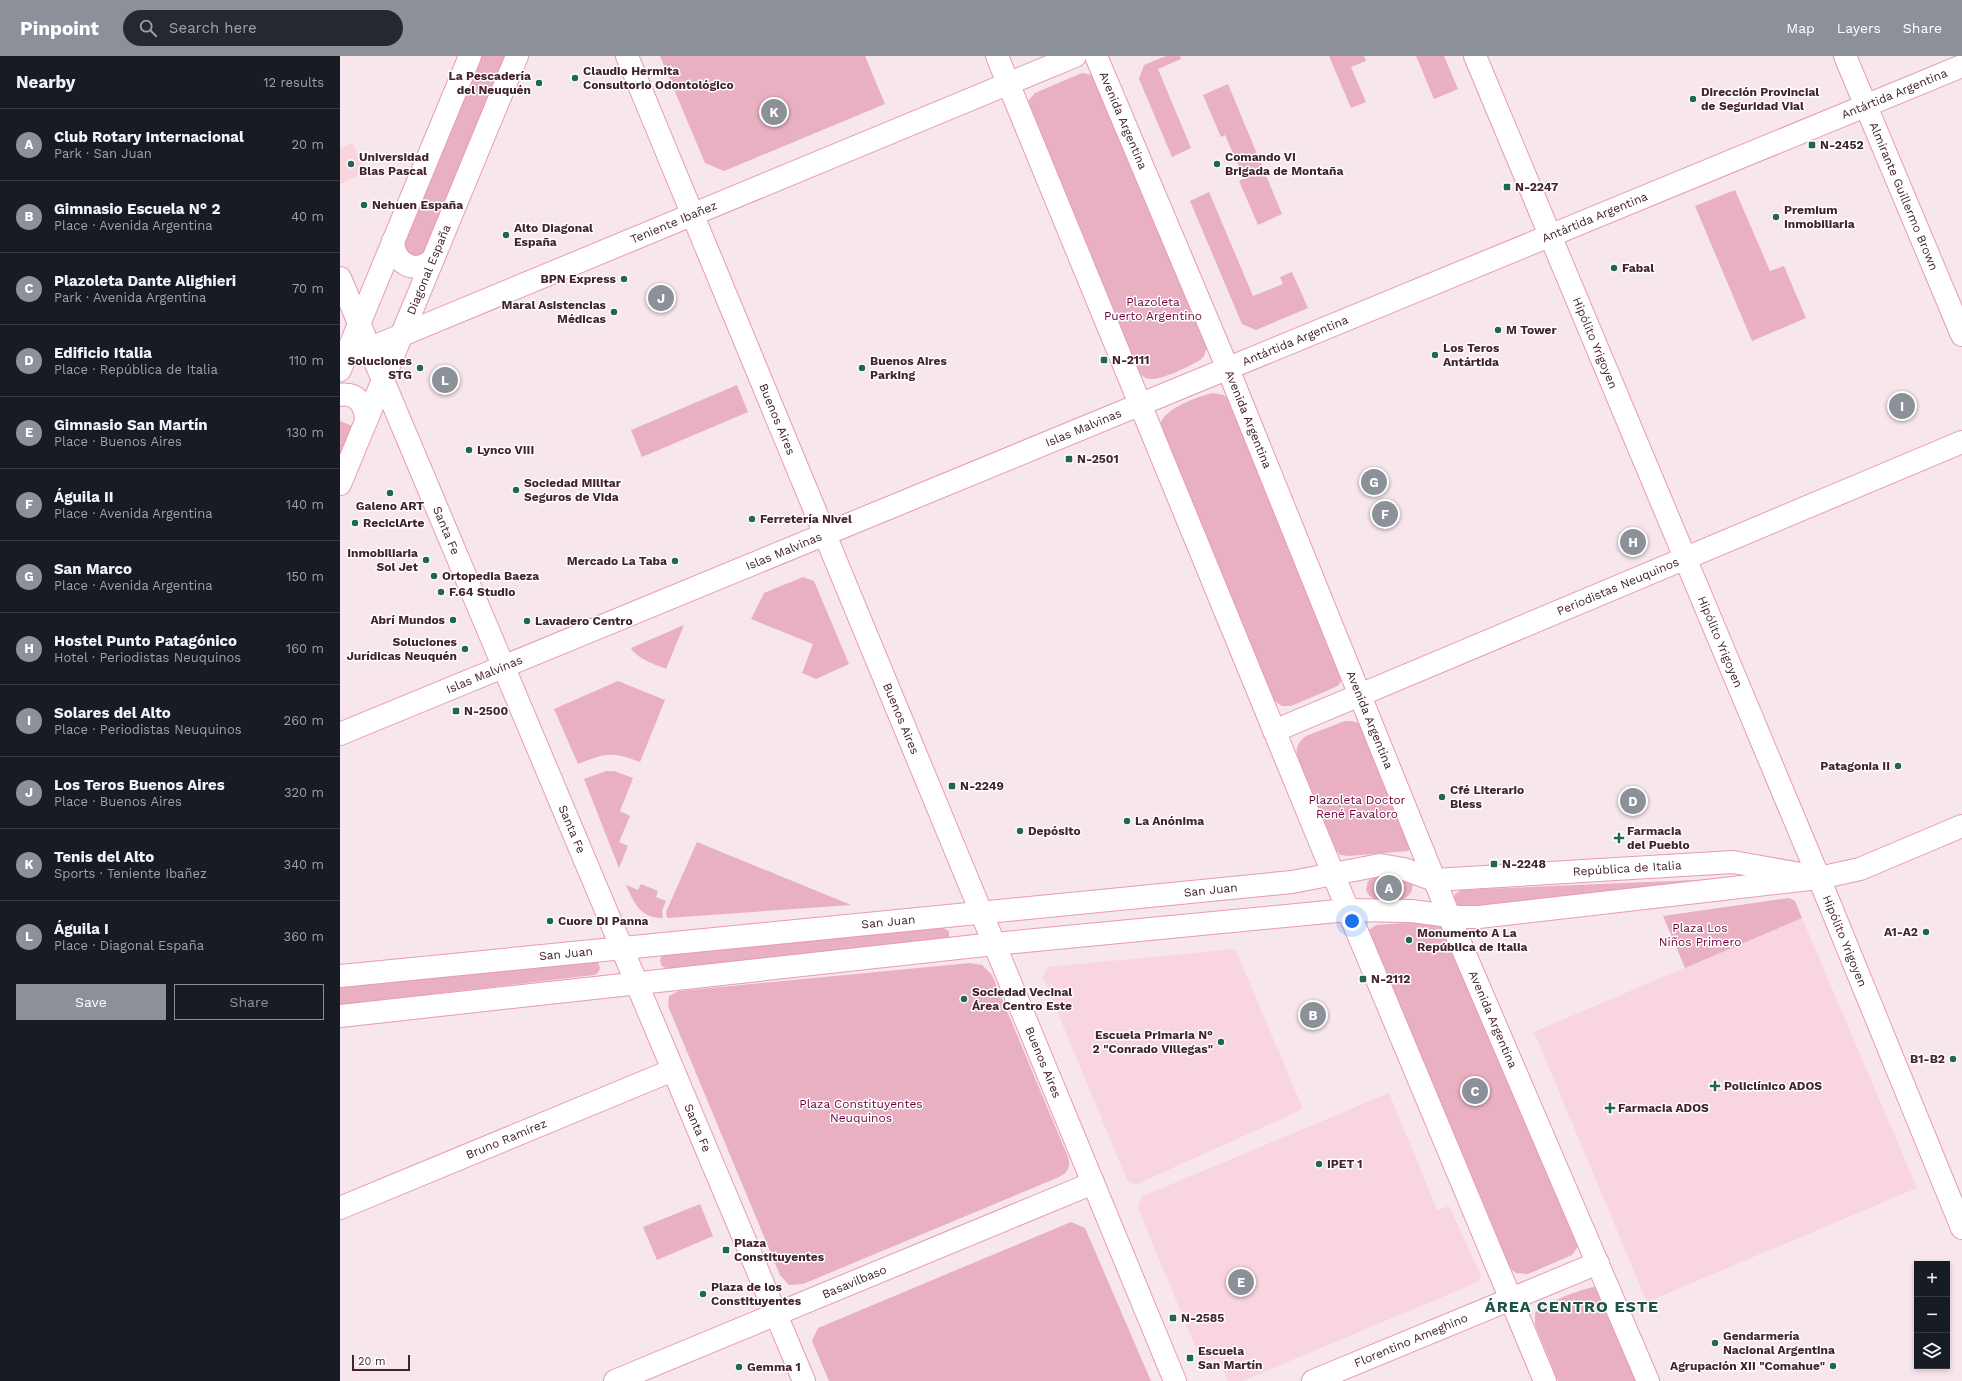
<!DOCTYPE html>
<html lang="en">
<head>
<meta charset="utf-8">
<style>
	body { margin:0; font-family:"Work Sans",sans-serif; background:#242831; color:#f1f3f6 }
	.controls { position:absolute; right:12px; bottom:12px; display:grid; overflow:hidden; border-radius:0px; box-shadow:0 2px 6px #0003 }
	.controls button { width:36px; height:36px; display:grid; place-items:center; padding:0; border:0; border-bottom:1px solid #363941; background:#171b24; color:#f1f3f6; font:20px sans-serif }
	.scale { position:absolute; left:12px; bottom:10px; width:58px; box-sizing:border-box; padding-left:4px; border:2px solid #42232e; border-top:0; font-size:11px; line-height:14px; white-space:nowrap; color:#42232e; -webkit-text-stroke:3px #fff; paint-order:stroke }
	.you { position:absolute; left:1012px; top:865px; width:14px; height:14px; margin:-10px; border:3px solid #fff; border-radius:50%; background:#1a73e8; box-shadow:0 0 0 6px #1a73e833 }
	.badge { display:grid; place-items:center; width:26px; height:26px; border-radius:50%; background:#8c9099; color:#fff; font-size:13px; font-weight:700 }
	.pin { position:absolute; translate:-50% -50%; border:2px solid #fff; box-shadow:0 1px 4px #0006 }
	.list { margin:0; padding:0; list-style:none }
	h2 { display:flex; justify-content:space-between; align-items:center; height:52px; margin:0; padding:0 16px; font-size:17px }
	h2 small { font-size:13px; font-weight:400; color:#9ea1a6 }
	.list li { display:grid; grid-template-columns:26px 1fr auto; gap:12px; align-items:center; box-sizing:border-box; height:72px; padding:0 16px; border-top:1px solid #363941 }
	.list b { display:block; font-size:15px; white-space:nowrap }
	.list p { margin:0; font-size:13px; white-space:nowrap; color:#9ea1a6 }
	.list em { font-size:13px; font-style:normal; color:#9ea1a6 }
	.actions { display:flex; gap:8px; padding:12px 16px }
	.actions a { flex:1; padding:9px 0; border:1px solid #8c9099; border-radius:0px; text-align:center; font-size:14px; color:#8c9099 }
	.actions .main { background:#8c9099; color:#fff }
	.icon { flex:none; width:22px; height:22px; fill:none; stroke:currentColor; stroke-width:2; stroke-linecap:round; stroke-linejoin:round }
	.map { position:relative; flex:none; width:1622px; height:1325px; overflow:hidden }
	header { display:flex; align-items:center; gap:24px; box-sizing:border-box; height:56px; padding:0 20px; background:#8c9099; color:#fff }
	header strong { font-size:19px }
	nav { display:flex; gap:22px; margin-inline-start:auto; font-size:14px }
	.search { width:280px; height:36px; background:#242831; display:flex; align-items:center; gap:10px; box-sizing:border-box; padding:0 14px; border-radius:22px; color:#9ea1a6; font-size:15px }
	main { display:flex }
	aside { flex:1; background:#171b24 }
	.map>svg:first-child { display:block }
	.built { fill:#f9d5e0 }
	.green { fill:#e9b0c2 }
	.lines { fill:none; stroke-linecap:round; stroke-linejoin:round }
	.minor-casing { stroke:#e89ab5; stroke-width:24 }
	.secondary-casing { stroke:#e89ab5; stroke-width:24 }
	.primary-casing { stroke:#e89ab5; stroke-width:24 }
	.minor { stroke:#fff; stroke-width:22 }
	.secondary { stroke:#fff; stroke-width:22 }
	.primary { stroke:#fff; stroke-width:22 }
	.poi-dot { fill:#206558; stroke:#fff; stroke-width:1.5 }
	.labels { text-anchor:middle; stroke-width:3; stroke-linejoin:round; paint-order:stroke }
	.poi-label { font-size:12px; font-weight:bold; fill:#42232e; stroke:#fff; text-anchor:start }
	.street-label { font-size:12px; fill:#42232e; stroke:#fff }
	.park-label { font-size:12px; fill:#6f003b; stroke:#fff }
	.district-label { font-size:16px; font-weight:bold; letter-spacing:1px; fill:#1d5348; stroke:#fff }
</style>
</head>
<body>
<header>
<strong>Pinpoint</strong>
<div class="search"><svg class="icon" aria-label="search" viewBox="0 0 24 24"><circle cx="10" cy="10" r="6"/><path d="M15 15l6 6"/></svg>Search here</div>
<nav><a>Map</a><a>Layers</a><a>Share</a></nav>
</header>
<main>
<aside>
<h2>Nearby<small>12 results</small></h2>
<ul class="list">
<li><span class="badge">A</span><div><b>Club Rotary Internacional</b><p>Park · San Juan</p></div><em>20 m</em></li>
<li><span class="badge">B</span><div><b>Gimnasio Escuela N° 2</b><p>Place · Avenida Argentina</p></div><em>40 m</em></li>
<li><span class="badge">C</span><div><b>Plazoleta Dante Alighieri</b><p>Park · Avenida Argentina</p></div><em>70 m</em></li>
<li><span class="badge">D</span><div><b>Edificio Italia</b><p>Place · República de Italia</p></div><em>110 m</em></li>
<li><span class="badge">E</span><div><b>Gimnasio San Martín</b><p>Place · Buenos Aires</p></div><em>130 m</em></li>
<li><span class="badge">F</span><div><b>Águila II</b><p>Place · Avenida Argentina</p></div><em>140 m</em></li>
<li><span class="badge">G</span><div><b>San Marco</b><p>Place · Avenida Argentina</p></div><em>150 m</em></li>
<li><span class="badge">H</span><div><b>Hostel Punto Patagónico</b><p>Hotel · Periodistas Neuquinos</p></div><em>160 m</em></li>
<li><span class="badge">I</span><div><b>Solares del Alto</b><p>Place · Periodistas Neuquinos</p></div><em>260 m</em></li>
<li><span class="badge">J</span><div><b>Los Teros Buenos Aires</b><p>Place · Buenos Aires</p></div><em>320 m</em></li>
<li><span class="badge">K</span><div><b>Tenis del Alto</b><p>Sports · Teniente Ibañez</p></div><em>340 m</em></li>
<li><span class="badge">L</span><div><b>Águila I</b><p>Place · Diagonal España</p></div><em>360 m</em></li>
</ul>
<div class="actions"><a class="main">Save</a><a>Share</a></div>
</aside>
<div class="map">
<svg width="1622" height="1325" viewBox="0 0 1622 1325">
	<rect width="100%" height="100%" fill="#f7e6eb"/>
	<path class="built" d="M13,87l13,30 -26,11v-36z
		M1462,862l115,270 -270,114 -113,-270z
		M895,893l68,160 -168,76 -8,-5 -84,-203 5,-10z
		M1049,1037l48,117 12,-4 32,70 -3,6 -236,99h-14l-10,-23 -16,5 -64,-155 3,-11z"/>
	<path class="green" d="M138,0h30l-91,221 -26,-10z
		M320,0h205l20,48 -161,67 -19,-8z
		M826,0h14l1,3 -23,10 33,79 -19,9 -33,-78 5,-14z
		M989,0h35l2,5 -15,6 15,35 -15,6z
		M1076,0h28l14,33 -24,10z
		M742,17l10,2 115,272 -3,9 -4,4c-10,6 -38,20 -50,19 -5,0 -9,-4 -12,-8l-109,-263v-8l6,-7z
		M888,28l54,130 -24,11 -19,-44 5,-3 -19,-43 -4,2 -18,-42z
		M1395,134l35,81 14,-5 22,52 -54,23 -57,-135z
		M869,136l44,104 30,-12 -3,-7 12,-5 16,36 -52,22 -14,-6 -52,-123z
		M397,329l11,27 -106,45 -11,-27z
		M873,337l11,2 7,7 112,275 -4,8 -8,4 -40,17h-9l-9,-6 -113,-275c4,-17 37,-28 53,-32z
		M0,365l15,6 -15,37z
		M463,521l11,4 35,83 -33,15 -14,-6 11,-29 -62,-25 13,-26z
		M344,569l-18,44c-11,-5 -29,-10 -35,-21z
		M278,625l47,19 -25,62c-29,-11 -34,-9 -62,2l-24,-55z
		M1005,665h7l9,3 49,125 -2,2 -59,5 -9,-1 -6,-8 -36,-87c-3,-11 -1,-17 8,-24z
		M266,715h8l19,7 -13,33 10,5 -11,26 9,4 -9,22 -35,-89z
		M357,786l154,63 -184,13 -1,-6z
		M1054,818l18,8c6,23 -40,27 -46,8l2,-9 10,-6z
		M1403,822l-275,31 -10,-1 -5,-9 2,-5 6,-4z
		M301,828l17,7 -2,6 10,4 -4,10 1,7c-23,0 -29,-15 -37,-33l12,5z
		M1449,842l6,3 7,17 -117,50 -22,-52z
		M1091,865l11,4 137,320 -7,10 -44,19 -12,-1 -4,-3 -4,-7 -138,-322 -1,-11 7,-5z
		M603,872l6,3v8l-282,30 -5,-3 -2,-5 1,-4 4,-3z
		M253,903l5,3 2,6 -2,5 -4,2 -254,30v-18z
		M630,907l12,2 10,10 76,182c3,10 0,15 -9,20l-256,107 -14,1 -9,-10 -112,-269 1,-10 10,-5z
		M360,1148l13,32 -56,24 -14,-33z
		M731,1166l14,6 66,153h-322l-17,-40 6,-13z
		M1255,1231l3,1 42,93h-82l-23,-56v-12c7,-9 48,-25 60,-26z"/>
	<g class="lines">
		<g class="minor-casing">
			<g id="minor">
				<path id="s1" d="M287,0l548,1325"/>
				<path id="s2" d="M1135,0l344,822 143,350"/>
				<path id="s3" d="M1505,0l117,279"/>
				<path id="s4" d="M0,222l464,1103"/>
				<path id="s5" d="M16,298l719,-298"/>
				<path id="s6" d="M934,675l688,-289"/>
				<path id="s7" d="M0,920l952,-94 88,-17 24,4 30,11 299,-18 67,12"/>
				<path d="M0,960l654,-72 354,-34 63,1 47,6h21l340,-39 41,-9 102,-43"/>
				<path id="s8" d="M0,1152l333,-138"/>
				<path id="s9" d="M275,1325l478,-198"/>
				<path id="s10" d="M973,1325l285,-118"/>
			</g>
		</g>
		<g class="secondary-casing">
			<g id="secondary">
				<path d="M53,185c1,23 23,35 40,18"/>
				<path d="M0,314l130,-314"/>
				<path d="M0,339c17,-3 26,10 26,26"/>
				<path id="s11" d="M0,428l177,-428"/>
				<path id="s12" d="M0,678l1622,-668"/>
			</g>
		</g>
		<g class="primary-casing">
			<g id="primary">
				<path d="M657,0l351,854 197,471"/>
				<path id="s13" d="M756,0l132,313 230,569 190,443"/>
			</g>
		</g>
		<use href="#minor" class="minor"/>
		<use href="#secondary" class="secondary"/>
		<use href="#primary" class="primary"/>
	</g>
	<g class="poi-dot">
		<circle cx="235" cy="22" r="4"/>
		<circle cx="199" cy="27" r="4"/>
		<circle cx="1353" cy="43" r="4"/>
		<rect x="1468" y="85" width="8" height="8" rx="2"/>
		<circle cx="11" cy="108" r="4"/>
		<circle cx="877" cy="108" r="4"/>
		<rect x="1163" y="127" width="8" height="8" rx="2"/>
		<circle cx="24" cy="149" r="4"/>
		<circle cx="1436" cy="161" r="4"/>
		<circle cx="166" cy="179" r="4"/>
		<circle cx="1274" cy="212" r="4"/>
		<circle cx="284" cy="223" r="4"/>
		<circle cx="274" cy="256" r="4"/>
		<circle cx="1158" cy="274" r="4"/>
		<circle cx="1095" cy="299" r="4"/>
		<rect x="760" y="300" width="8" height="8" rx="2"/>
		<circle cx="80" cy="312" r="4"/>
		<circle cx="522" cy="312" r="4"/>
		<circle cx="129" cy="394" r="4"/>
		<rect x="725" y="399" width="8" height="8" rx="2"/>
		<circle cx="176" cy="434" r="4"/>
		<circle cx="50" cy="437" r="4"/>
		<circle cx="412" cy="463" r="4"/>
		<circle cx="15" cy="467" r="4"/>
		<circle cx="86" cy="504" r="4"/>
		<circle cx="335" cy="505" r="4"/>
		<circle cx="94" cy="520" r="4"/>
		<circle cx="101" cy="536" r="4"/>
		<circle cx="113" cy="564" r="4"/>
		<circle cx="187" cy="565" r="4"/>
		<circle cx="125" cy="593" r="4"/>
		<rect x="112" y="651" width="8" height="8" rx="2"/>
		<circle cx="1558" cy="710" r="4"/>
		<rect x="608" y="726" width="8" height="8" rx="2"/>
		<circle cx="1102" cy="741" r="4"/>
		<circle cx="787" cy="765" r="4"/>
		<circle cx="680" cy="775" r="4"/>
		<path d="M1277 776h4v4h4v4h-4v4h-4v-4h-4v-4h4z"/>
		<rect x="1150" y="804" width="8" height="8" rx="2"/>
		<circle cx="210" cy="865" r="4"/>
		<circle cx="1586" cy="876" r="4"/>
		<circle cx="1069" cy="884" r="4"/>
		<rect x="1019" y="919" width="8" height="8" rx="2"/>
		<circle cx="624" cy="943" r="4"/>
		<circle cx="881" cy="986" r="4"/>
		<circle cx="1613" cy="1003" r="4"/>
		<path d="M1373 1024h4v4h4v4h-4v4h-4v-4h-4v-4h4z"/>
		<path d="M1268 1046h4v4h4v4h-4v4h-4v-4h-4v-4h4z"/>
		<circle cx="979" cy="1108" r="4"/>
		<rect x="382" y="1190" width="8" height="8" rx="2"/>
		<circle cx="363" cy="1238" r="4"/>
		<rect x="829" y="1258" width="8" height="8" rx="2"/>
		<circle cx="1375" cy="1287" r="4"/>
		<rect x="846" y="1298" width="8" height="8" rx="2"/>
		<circle cx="1493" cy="1310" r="4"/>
		<circle cx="399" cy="1311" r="4"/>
	</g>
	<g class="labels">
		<g class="poi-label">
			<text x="243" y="19">Claudio Hermita<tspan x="243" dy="14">Consultorio Odontológico</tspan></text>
			<text x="191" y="24" text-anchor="end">La Pescadería<tspan x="191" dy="14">del Neuquén</tspan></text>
			<text x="1361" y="40">Dirección Provincial<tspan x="1361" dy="14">de Seguridad Vial</tspan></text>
			<text x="1480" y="93">N-2452</text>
			<text x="19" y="105">Universidad<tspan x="19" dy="14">Blas Pascal</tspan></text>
			<text x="885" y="105">Comando VI<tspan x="885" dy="14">Brigada de Montaña</tspan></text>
			<text x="1175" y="135">N-2247</text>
			<text x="32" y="153">Nehuen España</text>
			<text x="1444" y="158">Premium<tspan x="1444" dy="14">Inmobiliaria</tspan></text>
			<text x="174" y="176">Alto Diagonal<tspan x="174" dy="14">España</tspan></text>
			<text x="1282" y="216">Fabal</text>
			<text x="276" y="227" text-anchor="end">BPN Express</text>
			<text x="266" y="253" text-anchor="end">Maral Asistencias<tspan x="266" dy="14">Médicas</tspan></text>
			<text x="1166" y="278">M Tower</text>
			<text x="1103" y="296">Los Teros<tspan x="1103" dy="14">Antártida</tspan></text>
			<text x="772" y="308">N-2111</text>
			<text x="72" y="309" text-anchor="end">Soluciones<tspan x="72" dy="14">STG</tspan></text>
			<text x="530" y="309">Buenos Aires<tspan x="530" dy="14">Parking</tspan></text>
			<text x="137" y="398">Lynco VIII</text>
			<text x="737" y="407">N-2501</text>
			<text x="184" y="431">Sociedad Militar<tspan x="184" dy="14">Seguros de Vida</tspan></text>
			<text x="50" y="454" text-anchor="middle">Galeno ART</text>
			<text x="420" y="467">Ferretería Nivel</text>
			<text x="23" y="471">ReciclArte</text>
			<text x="78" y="501" text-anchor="end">Inmobiliaria<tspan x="78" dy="14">Sol Jet</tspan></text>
			<text x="327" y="509" text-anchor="end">Mercado La Taba</text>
			<text x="102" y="524">Ortopedia Baeza</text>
			<text x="109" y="540">F.64 Studio</text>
			<text x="105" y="568" text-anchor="end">Abrí Mundos</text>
			<text x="195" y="569">Lavadero Centro</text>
			<text x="117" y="590" text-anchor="end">Soluciones<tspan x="117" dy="14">Jurídicas Neuquén</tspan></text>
			<text x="124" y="659">N-2500</text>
			<text x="1550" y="714" text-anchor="end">Patagonia II</text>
			<text x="620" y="734">N-2249</text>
			<text x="1110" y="738">Cfé Literario<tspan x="1110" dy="14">Bless</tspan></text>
			<text x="795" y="769">La Anónima</text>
			<text x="688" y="779">Depósito</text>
			<text x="1287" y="779">Farmacia<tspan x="1287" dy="14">del Pueblo</tspan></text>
			<text x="1162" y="812">N-2248</text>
			<text x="218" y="869">Cuore Di Panna</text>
			<text x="1578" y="880" text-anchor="end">A1-A2</text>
			<text x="1077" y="881">Monumento A La<tspan x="1077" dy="14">República de Italia</tspan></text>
			<text x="1031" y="927">N-2112</text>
			<text x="632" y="940">Sociedad Vecinal<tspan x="632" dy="14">Área Centro Este</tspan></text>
			<text x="873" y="983" text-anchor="end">Escuela Primaria N°<tspan x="873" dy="14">2 "Conrado Villegas"</tspan></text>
			<text x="1605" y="1007" text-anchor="end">B1-B2</text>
			<text x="1384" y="1034">Policlínico ADOS</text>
			<text x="1278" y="1056">Farmacia ADOS</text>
			<text x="987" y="1112">IPET 1</text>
			<text x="394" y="1191">Plaza<tspan x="394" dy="14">Constituyentes</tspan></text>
			<text x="371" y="1235">Plaza de los<tspan x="371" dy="14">Constituyentes</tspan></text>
			<text x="841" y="1266">N-2585</text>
			<text x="1383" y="1284">Gendarmería<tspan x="1383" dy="14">Nacional Argentina</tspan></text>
			<text x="858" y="1299">Escuela<tspan x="858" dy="14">San Martín</tspan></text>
			<text x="1485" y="1314" text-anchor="end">Agrupación XII "Comahue"</text>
			<text x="407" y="1315">Gemma 1</text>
		</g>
		<g class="street-label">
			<text dy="4" stroke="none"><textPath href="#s12" startOffset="1681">Antártida Argentina</textPath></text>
			<text dy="4" stroke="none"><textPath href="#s13" startOffset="70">Avenida Argentina</textPath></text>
			<text dy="4" stroke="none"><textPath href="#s3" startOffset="152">Almirante Guillermo Brown</textPath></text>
			<text dy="4" stroke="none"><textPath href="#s12" startOffset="1357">Antártida Argentina</textPath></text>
			<text dy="4" stroke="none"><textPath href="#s5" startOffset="344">Teniente Ibañez</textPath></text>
			<text dy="4" stroke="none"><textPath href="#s11" startOffset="232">Diagonal España</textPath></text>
			<text dy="4" stroke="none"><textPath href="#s12" startOffset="1033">Antártida Argentina</textPath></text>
			<text dy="4" stroke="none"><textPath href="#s2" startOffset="311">Hipólito Yrigoyen</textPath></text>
			<text dy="4" stroke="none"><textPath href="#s1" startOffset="393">Buenos Aires</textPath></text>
			<text dy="4" stroke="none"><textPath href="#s13" startOffset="394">Avenida Argentina</textPath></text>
			<text dy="4" stroke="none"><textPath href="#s12" startOffset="804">Islas Malvinas</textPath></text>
			<text dy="4" stroke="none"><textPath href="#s4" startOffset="274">Santa Fe</textPath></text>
			<text dy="4" stroke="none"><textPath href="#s12" startOffset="480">Islas Malvinas</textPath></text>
			<text dy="4" stroke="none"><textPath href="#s6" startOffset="373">Periodistas Neuquinos</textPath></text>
			<text dy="4" stroke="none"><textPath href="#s2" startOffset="635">Hipólito Yrigoyen</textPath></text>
			<text dy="4" stroke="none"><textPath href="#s12" startOffset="156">Islas Malvinas</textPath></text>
			<text dy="4" stroke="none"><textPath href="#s1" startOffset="717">Buenos Aires</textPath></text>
			<text dy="4" stroke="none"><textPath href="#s13" startOffset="718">Avenida Argentina</textPath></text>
			<text dy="4" stroke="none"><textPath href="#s4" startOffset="598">Santa Fe</textPath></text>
			<text dy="4" stroke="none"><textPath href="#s7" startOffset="1296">República de Italia</textPath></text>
			<text dy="4" stroke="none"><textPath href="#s7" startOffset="875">San Juan</textPath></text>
			<text dy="4" stroke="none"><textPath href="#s7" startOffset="551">San Juan</textPath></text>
			<text dy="4" stroke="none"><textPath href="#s2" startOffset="959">Hipólito Yrigoyen</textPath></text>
			<text dy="4" stroke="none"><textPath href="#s7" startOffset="227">San Juan</textPath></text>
			<text dy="4" stroke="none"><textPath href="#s13" startOffset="1042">Avenida Argentina</textPath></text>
			<text dy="4" stroke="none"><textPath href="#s1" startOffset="1089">Buenos Aires</textPath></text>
			<text dy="4" stroke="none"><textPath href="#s4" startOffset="922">Santa Fe</textPath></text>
			<text dy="4" stroke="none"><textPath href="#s8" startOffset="180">Bruno Ramírez</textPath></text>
			<text dy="4" stroke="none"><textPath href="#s9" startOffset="259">Basavilbaso</textPath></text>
			<text dy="4" stroke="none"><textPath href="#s10" startOffset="106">Florentino Ameghino</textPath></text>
		</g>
		<g class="park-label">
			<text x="813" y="250">Plazoleta<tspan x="813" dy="14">Puerto Argentino</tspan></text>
			<text x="1017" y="748">Plazoleta Doctor<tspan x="1017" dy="14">René Favaloro</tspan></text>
			<text x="1360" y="876">Plaza Los<tspan x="1360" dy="14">Niños Primero</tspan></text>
			<text x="521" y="1052">Plaza Constituyentes<tspan x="521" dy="14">Neuquinos</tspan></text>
		</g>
		<g class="district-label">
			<text x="1232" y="1256">ÁREA CENTRO ESTE</text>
		</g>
	</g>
</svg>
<div class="controls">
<button>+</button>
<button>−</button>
<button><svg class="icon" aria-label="layers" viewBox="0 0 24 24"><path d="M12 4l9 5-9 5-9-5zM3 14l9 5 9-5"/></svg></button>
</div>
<div class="scale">20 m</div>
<div class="you"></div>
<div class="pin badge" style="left:1049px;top:832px">A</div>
<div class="pin badge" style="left:973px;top:959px">B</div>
<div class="pin badge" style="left:1135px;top:1035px">C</div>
<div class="pin badge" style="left:1293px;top:745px">D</div>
<div class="pin badge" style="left:901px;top:1226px">E</div>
<div class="pin badge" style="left:1045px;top:458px">F</div>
<div class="pin badge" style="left:1034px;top:426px">G</div>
<div class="pin badge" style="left:1293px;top:486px">H</div>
<div class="pin badge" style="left:1562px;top:350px">I</div>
<div class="pin badge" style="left:321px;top:242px">J</div>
<div class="pin badge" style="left:434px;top:56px">K</div>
<div class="pin badge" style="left:105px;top:324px">L</div>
</div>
</main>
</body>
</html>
